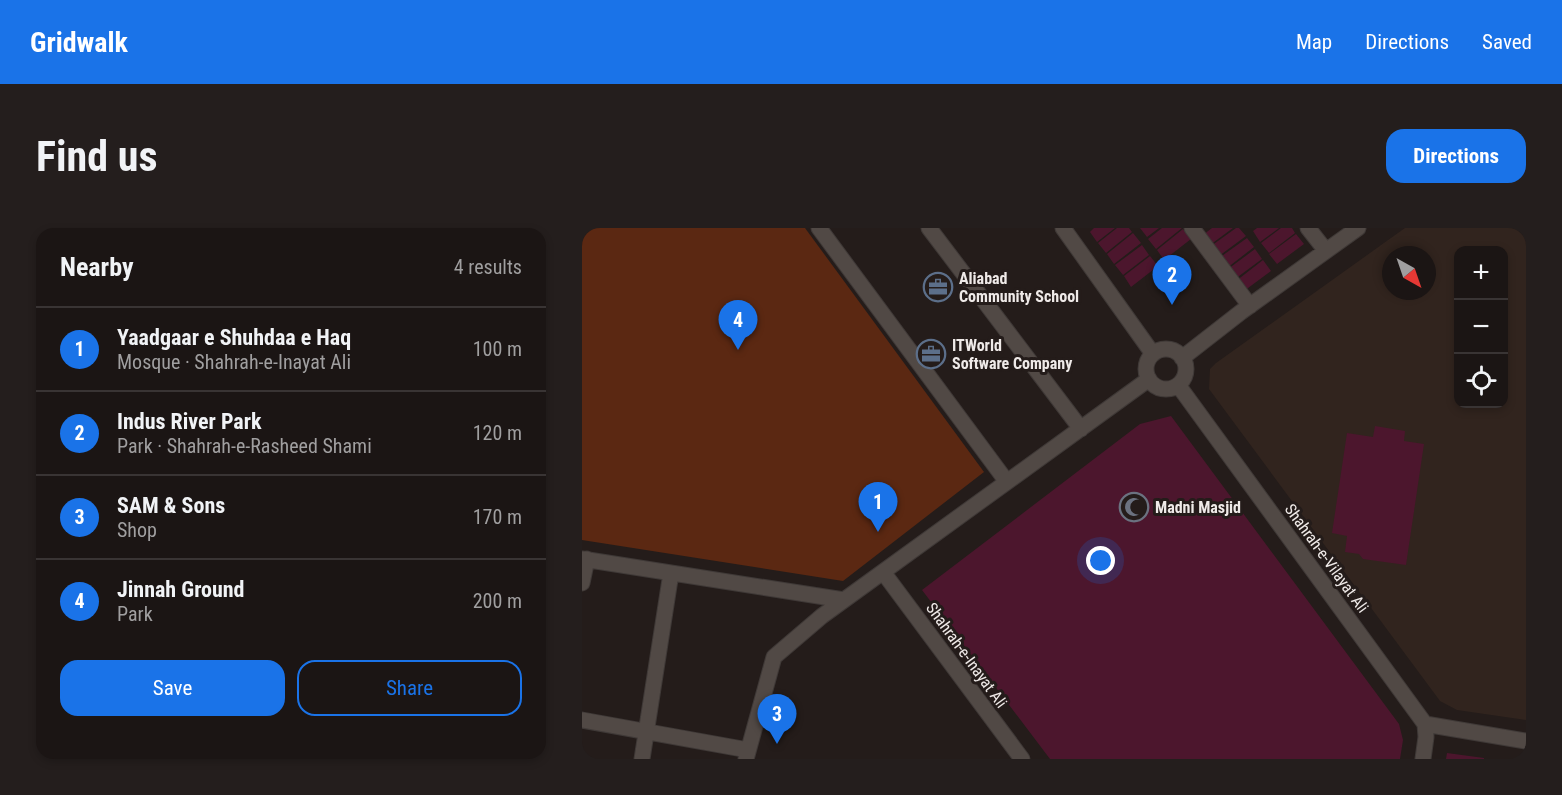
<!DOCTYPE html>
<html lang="en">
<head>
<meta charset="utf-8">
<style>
	body { margin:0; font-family:"Roboto Condensed",sans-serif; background:#241e1d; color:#f1f3f6 }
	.controls { position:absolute; right:18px; top:18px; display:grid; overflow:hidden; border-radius:12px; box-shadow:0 3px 9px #0003 }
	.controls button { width:54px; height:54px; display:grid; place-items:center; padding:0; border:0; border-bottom:2px solid #393434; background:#1b1514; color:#f1f3f6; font:30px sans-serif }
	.compass { position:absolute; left:800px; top:18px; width:54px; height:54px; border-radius:50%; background:#1b1514; box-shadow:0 3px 9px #0003; rotate:140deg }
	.you { position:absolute; left:519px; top:333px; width:21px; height:21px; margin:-15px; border:4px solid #fff; border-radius:50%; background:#1a73e8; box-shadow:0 0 0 9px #1a73e833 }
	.badge { display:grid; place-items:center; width:39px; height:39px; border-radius:50%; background:#1a73e8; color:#fff; font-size:20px; font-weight:700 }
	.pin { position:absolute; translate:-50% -50px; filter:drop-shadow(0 2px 3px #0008) }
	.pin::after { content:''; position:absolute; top:32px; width:21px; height:18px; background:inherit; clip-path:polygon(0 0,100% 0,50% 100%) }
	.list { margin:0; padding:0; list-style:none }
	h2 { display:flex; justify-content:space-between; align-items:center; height:78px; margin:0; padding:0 24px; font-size:26px }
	h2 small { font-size:20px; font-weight:400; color:#a09fa0 }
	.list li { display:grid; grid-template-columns:39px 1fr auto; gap:18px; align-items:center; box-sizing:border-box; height:84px; padding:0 24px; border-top:2px solid #393434 }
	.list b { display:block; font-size:22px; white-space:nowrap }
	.list p { margin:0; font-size:20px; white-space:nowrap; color:#a09fa0 }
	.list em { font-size:20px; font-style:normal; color:#a09fa0 }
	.actions { display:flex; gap:12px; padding:18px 24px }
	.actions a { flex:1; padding:14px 0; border:2px solid #1a73e8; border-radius:18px; text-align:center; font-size:21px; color:#1a73e8 }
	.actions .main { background:#1a73e8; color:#fff }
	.icon { flex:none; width:33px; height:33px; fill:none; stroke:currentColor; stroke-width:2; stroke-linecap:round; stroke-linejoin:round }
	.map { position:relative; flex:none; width:944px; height:531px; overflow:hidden; border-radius:18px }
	header { display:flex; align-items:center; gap:36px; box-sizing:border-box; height:84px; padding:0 30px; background:#1a73e8; color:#fff }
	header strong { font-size:28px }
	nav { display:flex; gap:33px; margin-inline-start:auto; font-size:21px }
	.intro { display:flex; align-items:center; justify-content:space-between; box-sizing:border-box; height:144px; padding:0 36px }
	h1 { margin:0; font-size:42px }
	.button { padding:15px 27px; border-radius:18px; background:#1a73e8; color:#fff; font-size:21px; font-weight:700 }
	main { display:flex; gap:36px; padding:0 36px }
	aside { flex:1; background:#1b1514; border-radius:18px; box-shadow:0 3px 9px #0003 }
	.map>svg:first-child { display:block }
	.built { fill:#31241e; fill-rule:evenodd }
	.green { fill:#5b2812 }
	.building { fill:#4c162d }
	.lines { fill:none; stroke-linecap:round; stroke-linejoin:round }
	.minor-casing { stroke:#3f3937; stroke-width:17 }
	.minor { stroke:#514945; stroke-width:15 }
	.labels { text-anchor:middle; stroke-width:6; stroke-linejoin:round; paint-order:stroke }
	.poi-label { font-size:16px; font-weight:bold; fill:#efeae8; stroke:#241c1a; text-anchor:start }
	.street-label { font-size:16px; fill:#efeae8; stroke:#241c1a }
</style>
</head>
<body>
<header>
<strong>Gridwalk</strong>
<nav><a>Map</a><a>Directions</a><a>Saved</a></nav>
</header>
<div class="intro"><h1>Find us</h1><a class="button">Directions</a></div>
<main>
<aside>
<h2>Nearby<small>4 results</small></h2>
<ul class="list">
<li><span class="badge">1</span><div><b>Yaadgaar e Shuhdaa e Haq</b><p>Mosque · Shahrah-e-Inayat Ali</p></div><em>100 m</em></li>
<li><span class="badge">2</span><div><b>Indus River Park</b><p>Park · Shahrah-e-Rasheed Shami</p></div><em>120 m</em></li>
<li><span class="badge">3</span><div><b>SAM &amp; Sons</b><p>Shop</p></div><em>170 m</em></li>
<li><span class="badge">4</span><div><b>Jinnah Ground</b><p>Park</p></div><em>200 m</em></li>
</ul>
<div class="actions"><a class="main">Save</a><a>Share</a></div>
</aside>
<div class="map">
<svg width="944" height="531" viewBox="0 0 944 531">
	<rect width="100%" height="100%" fill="#241c1a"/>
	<path class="built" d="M823,0h121v492l-69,-10 -17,-9 -231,-312 1,-20 6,-6zM876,22h45v154h-45zM809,27h36v36h-36z"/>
	<path class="green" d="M0,0h223l179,244 -141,109 -261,-41z"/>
	<path class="building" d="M512,0h21l-18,14 -7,-10z
		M535,0h12l3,4 -26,21 -8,-10z
		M558,0h19l-12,9z
		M580,0h20l-26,21 -8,-10z
		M630,0h21l-23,17 -7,-10z
		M654,0h3l7,8 -27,20 -8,-10z
		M675,0h22l-19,14 -7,-11z
		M699,0h11l3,5 -26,20 -8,-10z
		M601,1l8,10 -27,21 -7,-10z
		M551,5l8,10 -27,21 -7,-10z
		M714,6l8,10 -27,20 -8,-10z
		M665,10l7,9 -27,21 -8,-10z
		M560,17l7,10 -26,20 -8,-10z
		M673,21l7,10 -27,20 -7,-10z
		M568,28l8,10 -27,21 -7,-11z
		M681,32l8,11 -27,20 -8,-10z
		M589,188l228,308 4,16 -3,19h-350l-128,-169 218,-166z
		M793,198l30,5 -1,10 20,3 -18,121 -43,-6 -4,-5 -14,-2 2,-16 -15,-3 15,-100 26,4z
		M865,525l37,5v1h-38z"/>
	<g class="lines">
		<g class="minor-casing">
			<path id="minor" d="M237,0l188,254
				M347,0l152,201
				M481,0l90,126
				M610,0l58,78
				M726,0l18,23
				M564 141a20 20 0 1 1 40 0a20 20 0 1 1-40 0Z
				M600,130l59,-46 117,-84
				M596,157l247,339 1,13 -3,22
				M0,331l262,41
				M301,344l139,187
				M0,355l5,-24
				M0,492l166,30
				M843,496l101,17
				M60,531l29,-186
				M164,531l28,-102 48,-41 327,-237"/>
		</g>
		<use href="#minor" class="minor"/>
	</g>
	<defs>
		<g id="office-ring" transform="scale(1.5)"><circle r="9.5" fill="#241c1a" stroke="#5c6f8a" stroke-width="1.5"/><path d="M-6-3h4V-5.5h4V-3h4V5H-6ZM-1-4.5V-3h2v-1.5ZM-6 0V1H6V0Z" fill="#5c6f8a"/></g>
		<g id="mosque-ring" transform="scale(1.5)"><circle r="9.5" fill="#241c1a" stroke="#6b7280" stroke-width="1.5"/><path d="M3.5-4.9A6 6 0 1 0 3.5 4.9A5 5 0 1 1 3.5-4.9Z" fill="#6b7280"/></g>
	</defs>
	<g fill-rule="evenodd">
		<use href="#office-ring" x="356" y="59"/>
		<use href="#office-ring" x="349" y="126"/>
		<use href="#mosque-ring" x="552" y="279"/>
	</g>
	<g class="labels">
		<g class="poi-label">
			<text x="377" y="56">Aliabad<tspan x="377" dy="18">Community School</tspan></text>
			<text x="370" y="123">ITWorld<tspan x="370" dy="18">Software Company</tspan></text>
			<text x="573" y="285">Madni Masjid</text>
		</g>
		<g class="street-label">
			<text transform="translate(745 330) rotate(54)" y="6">Shahrah-e-Vilayat Ali</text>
			<text transform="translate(385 427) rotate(54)" y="6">Shahrah-e-Inayat Ali</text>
		</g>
	</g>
</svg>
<div class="controls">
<button>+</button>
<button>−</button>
<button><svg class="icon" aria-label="locate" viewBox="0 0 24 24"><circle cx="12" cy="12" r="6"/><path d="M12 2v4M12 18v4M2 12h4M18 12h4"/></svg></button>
</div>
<svg class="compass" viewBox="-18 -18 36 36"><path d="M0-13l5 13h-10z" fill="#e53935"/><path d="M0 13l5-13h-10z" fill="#a09fa0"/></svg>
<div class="you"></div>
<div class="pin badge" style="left:296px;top:304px">1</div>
<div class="pin badge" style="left:590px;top:77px">2</div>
<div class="pin badge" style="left:195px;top:516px">3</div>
<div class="pin badge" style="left:156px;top:122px">4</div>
</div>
</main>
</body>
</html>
